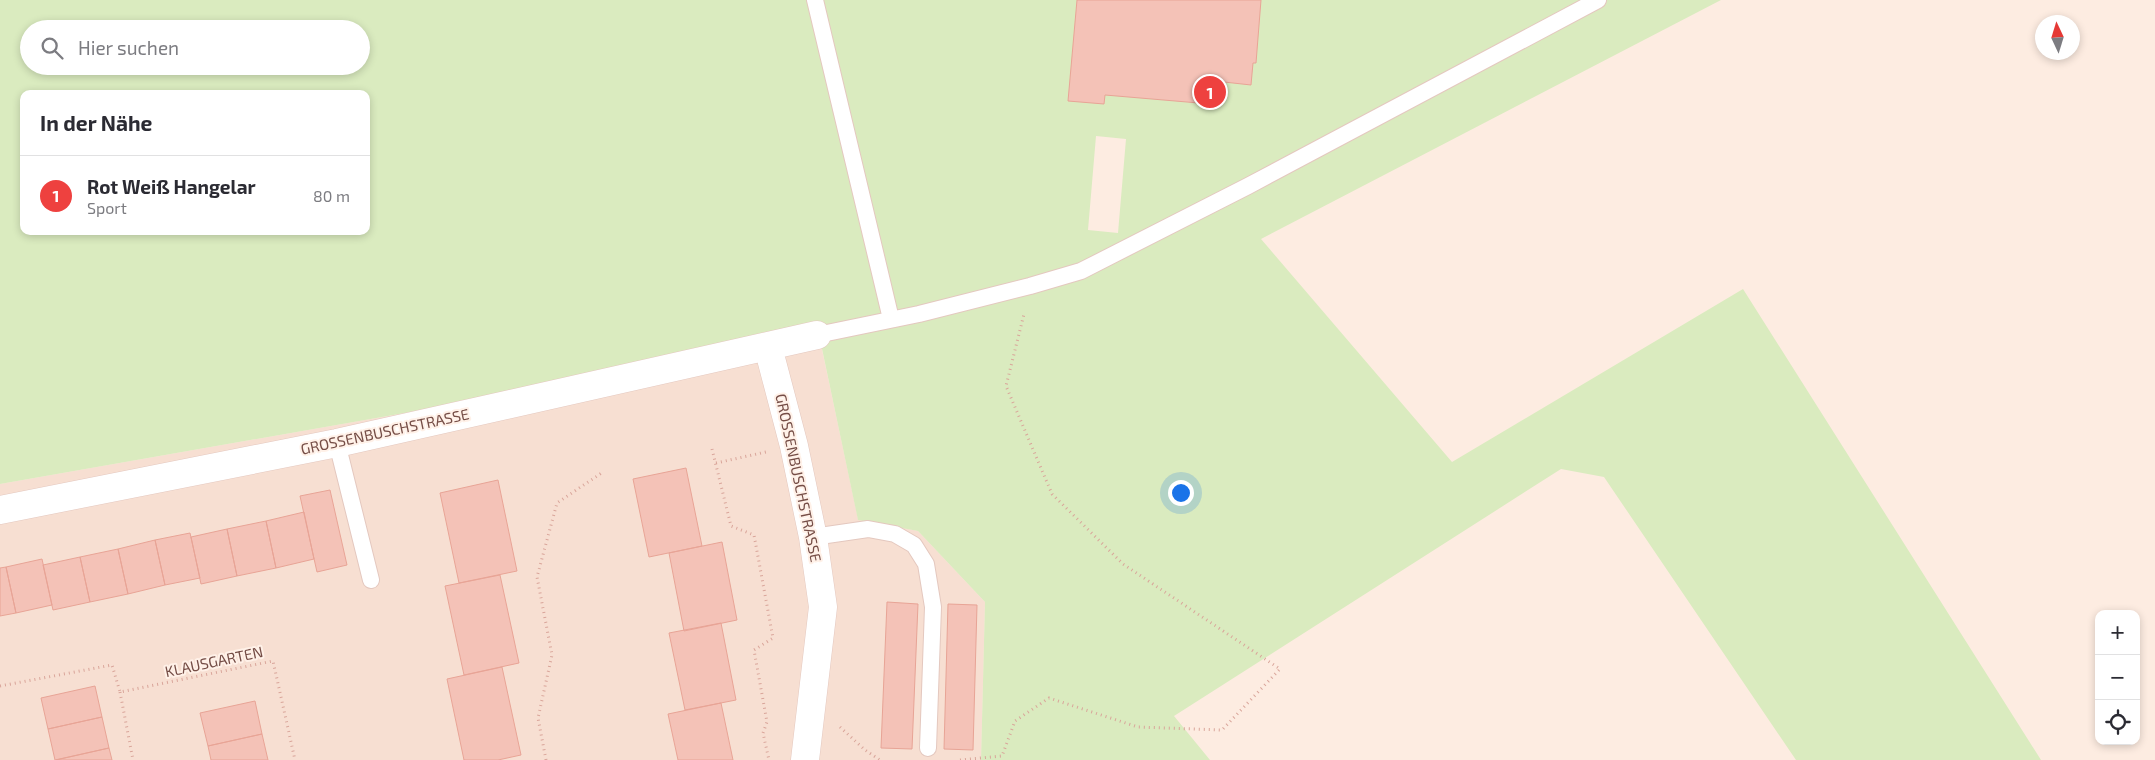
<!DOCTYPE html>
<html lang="de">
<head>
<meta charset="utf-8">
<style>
	body { margin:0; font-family:"Exo 2",sans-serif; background:#f7f7f7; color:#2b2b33 }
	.controls { position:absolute; right:15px; bottom:15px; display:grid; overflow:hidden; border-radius:10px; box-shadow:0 2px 8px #0003 }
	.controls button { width:45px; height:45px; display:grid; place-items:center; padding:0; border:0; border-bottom:1px solid #e1e1e2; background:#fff; color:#2b2b33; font:25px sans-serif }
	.compass { position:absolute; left:2035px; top:15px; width:45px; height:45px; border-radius:50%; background:#fff; box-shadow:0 2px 8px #0003; rotate:356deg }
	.you { position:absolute; left:1180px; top:492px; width:18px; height:18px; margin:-12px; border:4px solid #fff; border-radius:50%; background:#1a73e8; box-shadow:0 0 0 8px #1a73e833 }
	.badge { display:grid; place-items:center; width:32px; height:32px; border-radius:50%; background:#ee413f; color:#fff; font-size:16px; font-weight:700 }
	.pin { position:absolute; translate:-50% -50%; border:2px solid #fff; box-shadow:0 1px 5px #0006 }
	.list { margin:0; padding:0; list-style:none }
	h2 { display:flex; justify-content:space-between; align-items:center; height:65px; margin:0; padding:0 20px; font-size:21px }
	h2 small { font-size:16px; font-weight:400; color:#7c7c81 }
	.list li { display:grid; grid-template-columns:32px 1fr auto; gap:15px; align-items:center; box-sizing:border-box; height:80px; padding:0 20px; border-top:1px solid #e1e1e2 }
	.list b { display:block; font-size:19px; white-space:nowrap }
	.list p { margin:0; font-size:16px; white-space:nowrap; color:#7c7c81 }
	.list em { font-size:16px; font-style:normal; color:#7c7c81 }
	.icon { flex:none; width:28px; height:28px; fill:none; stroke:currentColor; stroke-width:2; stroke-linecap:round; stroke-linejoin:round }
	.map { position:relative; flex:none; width:2155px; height:760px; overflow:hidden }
	.search { position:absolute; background:#fff; box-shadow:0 2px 8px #0003; left:20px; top:20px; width:350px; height:55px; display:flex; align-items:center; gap:12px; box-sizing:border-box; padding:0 18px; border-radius:28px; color:#7c7c81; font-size:19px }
	.panel { position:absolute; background:#fff; box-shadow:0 2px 8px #0003; left:20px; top:90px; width:350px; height:145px; border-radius:10px }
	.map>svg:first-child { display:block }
	.residential { fill:#f7dfd2 }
	.green { fill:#daebbf; fill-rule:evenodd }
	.building { fill:#f4c2b7; stroke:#e8a496 }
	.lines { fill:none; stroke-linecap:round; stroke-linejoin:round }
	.lane-casing { stroke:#e4c8bf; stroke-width:18 }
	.street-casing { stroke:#e4c8bf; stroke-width:29 }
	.path { stroke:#d9a59a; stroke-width:3; stroke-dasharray:1 4; stroke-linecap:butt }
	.lane { stroke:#fff; stroke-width:16 }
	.street { stroke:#fff; stroke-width:28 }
	.labels { text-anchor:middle; stroke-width:4; stroke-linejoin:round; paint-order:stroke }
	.street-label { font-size:15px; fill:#754d46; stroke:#fff1e8 }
</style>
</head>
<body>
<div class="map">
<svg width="2155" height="760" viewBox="0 0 2155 760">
	<rect width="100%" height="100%" fill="#fdece1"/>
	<path class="residential" d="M817,326l41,193 60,12 67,71 -4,158h-981v-276l536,-94z"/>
	<path class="green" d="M0,0h1721l-460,239 191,223 291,-173 298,471h-245l-192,-283 -43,-8 -387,247 36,44h-229l4,-158 -67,-71 -60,-11 -41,-195 -281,65 -536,94zM29,29h332v37h-332zM24,94h342v137h-342zM1096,136l30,3 -8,94 -30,-3z"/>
	<path class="building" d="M1077,0h184l-5,63h-3l-2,22 -27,-3 -2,23 -117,-10 -1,9 -36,-3z
		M686,468l16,78 -53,11 -16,-78z
		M498,480l19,91 -58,12 -19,-90z
		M330,490l17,75 -30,7 -17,-76z
		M304,512l10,47 -38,9 -10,-47z
		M266,521l10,47 -39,8 -10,-47z
		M227,529l10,47 -36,8 -10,-47z
		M190,533l10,45 -35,7 -10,-45z
		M155,540l10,45 -37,9 -10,-45z
		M722,542l15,78 -53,11 -15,-78z
		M118,549l10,45 -38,8 -10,-45z
		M80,557l10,45 -37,8 -10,-45z
		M42,559l10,46 -36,8 -10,-46z
		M6,567l10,46 -16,3v-48z
		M500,575l19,88 -55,12 -19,-89z
		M887,602l31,2 -6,145 -31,-1z
		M948,604l29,1 -4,145 -29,-1z
		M721,623l15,77 -51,10 -16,-77z
		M502,667l19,88 -23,5h-34l-17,-81z
		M95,686l7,31 -54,12 -7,-31z
		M255,701l7,33 -54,12 -8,-33z
		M721,703l12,57h-55l-10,-46z
		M102,717l7,31 -54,12 -7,-31z
		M262,734l6,26h-57l-3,-14z
		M109,748l3,12h-56z"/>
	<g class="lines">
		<g class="lane-casing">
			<path id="lane" d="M815,0l76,319
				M817,335l102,-21 111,-28 51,-15 167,-85 350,-186
				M337,443l34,137
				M813,537l55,-8 27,5 19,11 12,19 7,43 -5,141"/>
		</g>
		<g class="street-casing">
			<path id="street" d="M768,347l26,99 19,91 10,70 -18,153
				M0,510l337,-67 480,-108"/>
		</g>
		<path class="path" d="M712,449l19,77 23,9 19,103 -19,12 13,72 -4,11 6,27
			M716,463l50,-11
			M0,686l112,-21 8,27 153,-31 22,99
			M120,692l13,68
			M840,727l25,23 15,10
			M546,760l-8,-42 14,-63 -15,-78 20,-74 46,-31
			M960,760l42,-4 13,-35 34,-23 89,29 84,3 58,-61 -157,-105 -71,-70 -46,-108 18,-72"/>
		<use href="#lane" class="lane"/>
		<use href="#street" class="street"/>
	</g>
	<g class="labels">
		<g class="street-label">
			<text transform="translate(385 432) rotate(-12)" y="5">GROSSENBUSCHSTRASSE</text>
			<text transform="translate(798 478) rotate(78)" y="5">GROSSENBUSCHSTRASSE</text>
			<text transform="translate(214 662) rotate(-12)" y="5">KLAUSGARTEN</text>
		</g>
	</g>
</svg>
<div class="controls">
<button>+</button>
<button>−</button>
<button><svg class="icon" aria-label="locate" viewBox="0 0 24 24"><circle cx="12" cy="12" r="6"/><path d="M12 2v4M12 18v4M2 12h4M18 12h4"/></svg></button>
</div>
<svg class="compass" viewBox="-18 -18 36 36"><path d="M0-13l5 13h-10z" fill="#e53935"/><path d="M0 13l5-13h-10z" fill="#7c7c81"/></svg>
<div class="you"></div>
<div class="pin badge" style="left:1210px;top:92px">1</div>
<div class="search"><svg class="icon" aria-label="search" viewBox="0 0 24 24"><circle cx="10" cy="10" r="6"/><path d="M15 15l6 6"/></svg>Hier suchen</div>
<section class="panel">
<h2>In der Nähe<small></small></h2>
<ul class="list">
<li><span class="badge">1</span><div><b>Rot Weiß Hangelar</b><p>Sport</p></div><em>80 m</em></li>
</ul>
</section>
</div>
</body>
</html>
